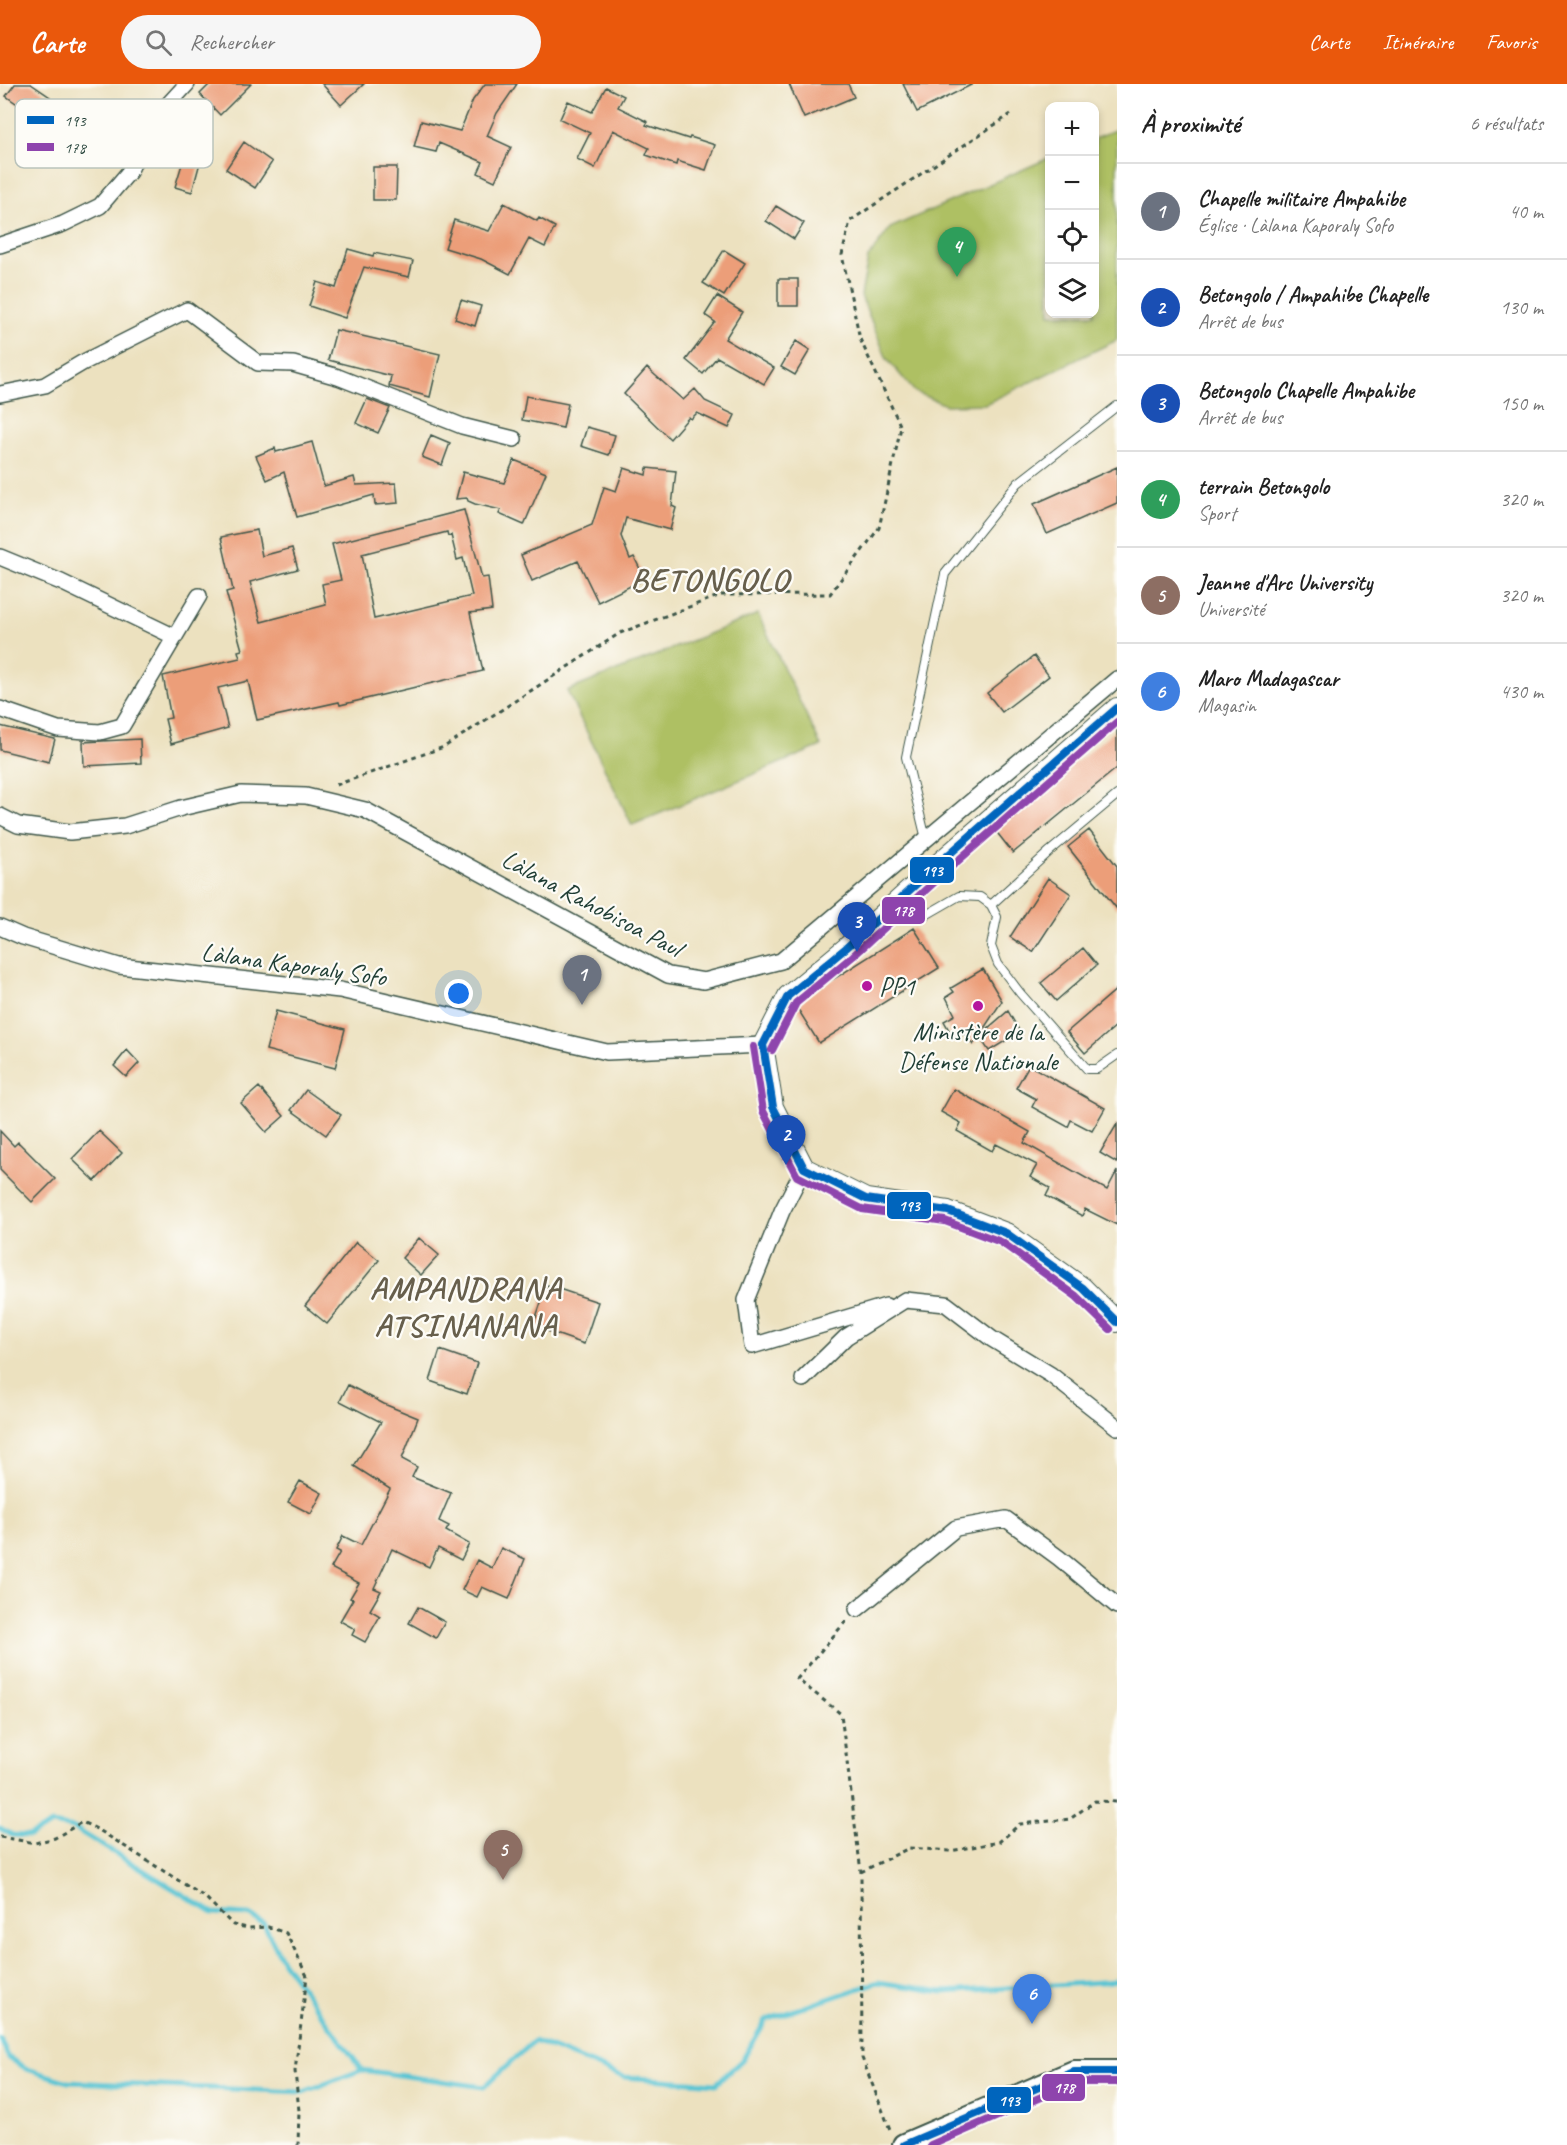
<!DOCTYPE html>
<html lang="fr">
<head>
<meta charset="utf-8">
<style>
	body { margin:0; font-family:Caveat,sans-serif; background:#f6f6f6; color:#222 }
	.controls { position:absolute; right:18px; top:18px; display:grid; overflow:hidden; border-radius:12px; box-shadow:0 3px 9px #0003 }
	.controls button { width:54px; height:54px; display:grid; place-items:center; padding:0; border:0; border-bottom:2px solid #e0e0e0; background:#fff; color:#222; font:30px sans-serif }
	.you { position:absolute; left:459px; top:910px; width:21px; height:21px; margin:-15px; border:4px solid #fff; border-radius:50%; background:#1a73e8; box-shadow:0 0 0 9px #1a73e833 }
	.badge { display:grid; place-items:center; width:39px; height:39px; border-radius:50%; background:#ea580c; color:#fff; font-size:20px; font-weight:700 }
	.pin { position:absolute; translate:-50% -50px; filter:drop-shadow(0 2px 3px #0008) }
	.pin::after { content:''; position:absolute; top:32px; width:21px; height:18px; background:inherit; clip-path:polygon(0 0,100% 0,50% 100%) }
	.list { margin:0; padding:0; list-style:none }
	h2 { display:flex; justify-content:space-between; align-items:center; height:78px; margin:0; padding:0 24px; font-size:26px }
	h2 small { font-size:20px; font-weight:400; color:#767676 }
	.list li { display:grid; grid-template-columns:39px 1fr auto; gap:18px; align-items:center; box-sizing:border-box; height:96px; padding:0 24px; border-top:2px solid #e0e0e0 }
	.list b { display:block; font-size:22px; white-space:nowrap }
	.list p { margin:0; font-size:20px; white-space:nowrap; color:#767676 }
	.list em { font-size:20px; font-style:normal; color:#767676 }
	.icon { flex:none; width:33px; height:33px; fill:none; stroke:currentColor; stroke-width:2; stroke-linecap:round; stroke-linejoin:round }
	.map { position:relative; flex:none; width:1117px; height:2061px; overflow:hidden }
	header { display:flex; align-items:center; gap:36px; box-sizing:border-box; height:84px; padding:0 30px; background:#ea580c; color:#fff }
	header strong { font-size:28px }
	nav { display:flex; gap:33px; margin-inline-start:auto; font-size:21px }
	.search { width:420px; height:54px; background:#f6f6f6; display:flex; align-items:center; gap:15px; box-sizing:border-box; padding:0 21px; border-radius:33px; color:#767676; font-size:22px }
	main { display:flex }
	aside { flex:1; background:#fff }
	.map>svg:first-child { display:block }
	.green { fill:#aec063; stroke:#667e4c; stroke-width:1.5 }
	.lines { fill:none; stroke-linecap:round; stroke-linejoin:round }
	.stream { stroke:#59c4d3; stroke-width:5 }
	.building { fill:#ec9e79; fill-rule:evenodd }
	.service-casing { stroke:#3e5649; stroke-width:10 }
	.minor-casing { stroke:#3e5649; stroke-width:18 }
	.tertiary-casing { stroke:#3e5649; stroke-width:22 }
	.secondary-casing { stroke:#3e5649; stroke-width:26 }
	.path { stroke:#3e5649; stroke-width:3; stroke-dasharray:4.5 4.5; stroke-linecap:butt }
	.service { stroke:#fff; stroke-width:8 }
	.minor { stroke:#fff; stroke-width:15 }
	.tertiary { stroke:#fff; stroke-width:20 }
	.secondary { stroke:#fff; stroke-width:22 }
	.bus-1-casing { stroke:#fdfcf7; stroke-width:12 }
	.bus-2-casing { stroke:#fdfcf7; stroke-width:12 }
	.bus-1 { stroke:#0065bd; stroke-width:8 }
	.bus-2 { stroke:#8e44ad; stroke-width:8 }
	.poi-dot { fill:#b5179e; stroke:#fdfcf7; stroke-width:2 }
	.labels { text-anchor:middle; stroke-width:4.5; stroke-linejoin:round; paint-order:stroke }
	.street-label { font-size:26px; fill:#1f3d34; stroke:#fdfcf7 }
	.poi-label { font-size:26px; fill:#1f3d34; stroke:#fdfcf7; text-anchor:start }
	.district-label { font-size:32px; font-weight:bold; letter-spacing:1.5px; fill:#675f4c; stroke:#fdfcf7 }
	.key { fill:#fdfcf7; stroke:#bac3bc; stroke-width:1.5 }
	.key-label { font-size:16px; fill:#1f3d34 }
	.line-badge { stroke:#fdfcf7; stroke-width:2 }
	.badge-label { font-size:16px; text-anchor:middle; font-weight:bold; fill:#fff }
</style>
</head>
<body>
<header>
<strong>Carte</strong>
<div class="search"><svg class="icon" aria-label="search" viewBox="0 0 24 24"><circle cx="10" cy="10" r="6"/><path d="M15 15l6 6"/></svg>Rechercher</div>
<nav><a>Carte</a><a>Itinéraire</a><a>Favoris</a></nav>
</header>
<main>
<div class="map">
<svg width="1117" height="2061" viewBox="0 0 1117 2061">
	<rect width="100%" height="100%" fill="#fdfcf7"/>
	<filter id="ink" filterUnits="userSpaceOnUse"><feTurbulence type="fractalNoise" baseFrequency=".0167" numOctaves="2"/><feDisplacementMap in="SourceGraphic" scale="12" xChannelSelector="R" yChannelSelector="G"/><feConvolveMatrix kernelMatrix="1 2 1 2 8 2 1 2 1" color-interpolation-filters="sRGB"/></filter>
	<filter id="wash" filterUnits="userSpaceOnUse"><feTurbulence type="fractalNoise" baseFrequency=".008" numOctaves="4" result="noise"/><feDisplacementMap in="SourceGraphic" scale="24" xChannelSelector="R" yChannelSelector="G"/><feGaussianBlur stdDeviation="1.35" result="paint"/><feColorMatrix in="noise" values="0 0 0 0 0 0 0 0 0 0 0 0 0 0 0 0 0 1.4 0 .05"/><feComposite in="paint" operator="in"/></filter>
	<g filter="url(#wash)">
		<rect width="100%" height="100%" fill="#ece1bf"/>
		<path class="green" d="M1117,45v211l-132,64 -39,1 -31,-13 -28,-33 -26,-63 7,-38 22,-30 159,-70 1,156h44l1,-176z
			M758,530l63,132 -189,79 -65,-134z"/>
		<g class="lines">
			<path class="stream" d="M0,1744l12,7 17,1 23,-12 22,4 139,85 36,2 15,9 19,38 79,108
				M0,1955l9,19 18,11 41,13 235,10 59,-22 122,17 50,-46 90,36 92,7 27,-25 23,-39 112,-38 65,10 174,-11"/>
		</g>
		<g id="blocks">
			<path class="building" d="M15,0h16l19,13 -14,20 -30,-21z
				M210,0h41l-31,31 -20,-21z
				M322,0h42l-23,21z
				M485,0h32l-20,29 -10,23 24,11 -16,34 -17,-8 5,-11 -44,-19 -3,9 -22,-5 7,-26 39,10 13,-31z
				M789,0h59l6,13 -50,21z
				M903,0h70l-56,28z
				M606,3l18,9 -6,11 30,15 -2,3 43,14 1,-2 25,8 -9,25 -29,-9 -1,4 -30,-10 3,-7 -36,-18 -18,38 -18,-9 13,-26 -30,-14 8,-18 24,11z
				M174,40l34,9 -16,59 -17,-5 8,-26 -17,-7z
				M244,58l28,20 -17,26 -29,-19z
				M373,83h24l-1,33h-23z
				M504,119l33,18 2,-3 16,9 -10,20 -16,-8 -19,35 -29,-15 -36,-11 9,-28 35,11z
				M776,122l28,17 -10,16 -28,-18z
				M348,165l25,7 1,-3 39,8 -4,16 -45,-10 -19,51 -36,-12 8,-24 19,6z
				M724,166l21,13 -21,33 -21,-13z
				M778,195h20v27h-20z
				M717,212l25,16 -17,27 49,29 -10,16 -47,-27 -14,17 -17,-14 29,-38 -10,-7z
				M461,216l20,6 -6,20 -20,-7z
				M336,246l104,24 -10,43 -41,-11 2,-10 -63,-16z
				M796,257l14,9 -15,25 -14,-8z
				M647,284l36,32 12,-11 10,12 30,14 -6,13 -32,-15 -6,6 -2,-2 -19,22 -46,-45z
				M526,312l42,8 -5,24 -41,-8z
				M367,315l23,9 -12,25 -22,-10z
				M587,343l28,8 -6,20 -28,-9z
				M431,351l19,8 -8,22 -20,-8z
				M312,358l12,44 30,-9 2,8 40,-2 2,20 -23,2 -1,-10 -77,22 -13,-45 -17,8 -11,-24 19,-8 1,4z
				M514,376l32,13 -22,52 -25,-11 2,-4 -26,-6 -7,-3 -1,-3 -11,1 7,-27 41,11z
				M1117,383v36l-70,31 -13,-30z
				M624,384l22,7 1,-7 29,3 -4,35 4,2 -6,22 -44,-12 -5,18 9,23 4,-2 11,22 -47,23 -20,-41 -46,20 -11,-26 71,-30 12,-38 12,4z
				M464,426l18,68 6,-1 4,33 -22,3 13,58 -143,34 -1,-3 -82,18 -9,-39 -30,7 10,40 -57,16 -6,-25 6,-1 -8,-42 77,-18 -2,-7 4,-1 -16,-58 7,-2 -12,-53 36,-7 5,26 30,-8 6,21 -48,13 11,40 65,-17 -4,-21 19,-4 -9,-36zM447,448l1,4 3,-1 6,25 6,-2 9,38 -98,23 -12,-65z
				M1034,572l15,20 -47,36 -15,-19z
				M0,642l55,13 -6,23 -49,-12z
				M1117,644v40l-104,85 -18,-23z
				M140,655l1,24 -57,3 -1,-24z
				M1089,746l28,36v43l-49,-62z
				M1048,794l23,16 -38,58 -23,-15z
				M914,844l25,40 -120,75 -23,-37 2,-2 12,-10z
				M1083,864l14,17 -41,36 -15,-18z
				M983,885l19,32 -29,44 -8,-12 -11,6 -10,-18 11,-6 -9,-18 8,-5 -3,-4z
				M1117,905v36l-32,28 -18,-21z
				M276,927l69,18 -10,39 -69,-18z
				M1008,927l12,21 -31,19 -10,-15z
				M127,966l12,13 -13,14 -12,-11z
				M1029,981l76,43 -13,23 -21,-11 -3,7 -36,-20 4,-8 -20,-11z
				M259,1003l25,29 -18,16 -25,-29z
				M954,1005l76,43 -6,11 83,47 10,-19v54l-32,-16 -3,7 -36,-20 4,-8 -20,-11 7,-12 -41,-21 -4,7 -35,-20 4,-8 -20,-11z
				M306,1006l35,25 -15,20 -35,-25z
				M1117,1040v39l-17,-10z
				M0,1047l14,15 4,-4 37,37 -23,23 -32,-32z
				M99,1047l23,22 -27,28 -23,-22z
				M419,1154l20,17 -18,20 -19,-17z
				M356,1158l23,18 -52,64 -22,-18z
				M547,1201l51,17 -14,42 -51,-18z
				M440,1266l37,13 -10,31 -37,-13z
				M348,1301l36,19 34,14 -16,41 15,8 -5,10 39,16 -12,28 10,5 -3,5 23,13 -8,16 -23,-12 -9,19 -37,-18 -18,39 7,3 -11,19 10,6 -15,26 -13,-7 3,-6 -15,-8 13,-22 -3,-1 9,-15 -28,-15 9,-16 -4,-2 7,-14 18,9 29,-56 -36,-23 27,-44 -41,-21z
				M300,1397l22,12 -11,21 -23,-12z
				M501,1464l24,11 -16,40 -27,-12 -5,10 -15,-7 15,-30 15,8z
				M418,1523l27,15 -9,16 -27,-15z"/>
		</g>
	</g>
	<g filter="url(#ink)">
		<use href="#blocks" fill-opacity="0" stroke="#3e5649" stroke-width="1.5"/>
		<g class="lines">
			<g class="service-casing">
				<path id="service" d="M926,755l-20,-82 39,-183 73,-91 99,-77
					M898,819l13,10 15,2 33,-19 21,1 11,8 6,12 -6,29 7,18 22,29 67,76h10l20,-14
					M991,821l59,-54 67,-56"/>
			</g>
			<g class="minor-casing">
				<path id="minor" d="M0,161l63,-21 37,-18 29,-34 24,-51 34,-37
					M0,310l45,-9 37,-22 105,-53 71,53 35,1 45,13 124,49 52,13
					M0,473l61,25 114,55
					M0,625l58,20 42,3 22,-6 77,-130
					M0,732l18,9 52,7 55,-6 56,-18 60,-14 65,2 59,14 303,165 36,6 77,-20 336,-282
					M0,843l23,10 96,29 221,24 267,62 156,-7
					M804,1084l-22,43 -36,89 6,46 134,-40
					M803,1295l43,-42 59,-37 41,4 46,35 59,36 66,52
					M857,1525l99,-81 50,-9 53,39 58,48"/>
			</g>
			<g class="tertiary-casing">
				<path id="tertiary" d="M1117,624l-171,149 -100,91 -58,48 -25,49 10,62 31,61 62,31 82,12 58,22 77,55 34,34"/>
			</g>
			<g class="secondary-casing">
				<path id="secondary" d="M904,2061l170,-73h43"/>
			</g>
			<path class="path" d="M336,701l108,-38 176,-114 101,-38 109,-1 49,-66 22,-101 -41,-88 -18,-84 8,-34 161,-107
				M846,1537l-49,58 44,35 20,158 1,186 29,74
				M0,1753l35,6 20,-5 27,-16 17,8 107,68 27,27 15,3 20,-1 18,6 21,43 -12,95 4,40 -1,34
				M861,1788l48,-24 41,3 49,-9 21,-18 50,-5 25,-18 22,1"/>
			<use href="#service" class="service"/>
			<use href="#minor" class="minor"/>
			<use href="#tertiary" class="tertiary"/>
			<use href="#secondary" class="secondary"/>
			<g class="bus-1-casing">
				<path id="bus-1" d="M763,961l25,-49 58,-48 100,-91 171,-149
					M763,961l10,62 31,61 62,31 82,12 58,22 77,55 34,34
					M904,2061l170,-73h43"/>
			</g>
			<g class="bus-2-casing">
				<path id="bus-2" d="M753,963l10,64 34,65 65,33 83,12 56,21 75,54 34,33
					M772,966l24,-47 57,-47 100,-91 164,-143
					M931,2061l145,-63h41"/>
			</g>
			<use href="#bus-1" class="bus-1"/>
			<use href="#bus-2" class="bus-2"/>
		</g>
	</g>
	<g class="poi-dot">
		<circle cx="867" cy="902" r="6"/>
		<circle cx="978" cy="922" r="6"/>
	</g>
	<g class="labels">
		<g class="street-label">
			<text transform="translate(592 819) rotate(28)" y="9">Làlana Rahobisoa Paul</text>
			<text transform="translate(294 880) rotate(8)" y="9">Làlana Kaporaly Sofo</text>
		</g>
		<g class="poi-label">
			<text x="879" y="911">PP1</text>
			<text x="978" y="956" text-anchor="middle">Ministère de la<tspan x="978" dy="30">Défense Nationale</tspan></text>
		</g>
		<g class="district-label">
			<text x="710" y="506">BETONGOLO</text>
			<text x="466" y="1215">AMPANDRANA<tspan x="466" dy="37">ATSINANANA</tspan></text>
		</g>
	</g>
	<rect x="15" y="15" width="198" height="69" rx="9" class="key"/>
	<rect x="27" y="32" width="27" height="8" fill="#0065bd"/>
	<rect x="27" y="59" width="27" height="8" fill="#8e44ad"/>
	<g class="key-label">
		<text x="64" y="42">193</text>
		<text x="64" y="69">178</text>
	</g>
	<g class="line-badge">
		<rect x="909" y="772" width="46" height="28" rx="6" fill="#0065bd"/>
		<rect x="881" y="812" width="45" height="29" rx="6" fill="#8e44ad"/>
		<rect x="886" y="1107" width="46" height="29" rx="6" fill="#0065bd"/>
		<rect x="1041" y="1989" width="45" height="29" rx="6" fill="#8e44ad"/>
		<rect x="986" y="2002" width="46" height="28" rx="6" fill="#0065bd"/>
	</g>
	<g class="badge-label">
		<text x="932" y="792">193</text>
		<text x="903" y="832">178</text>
		<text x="909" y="1127">193</text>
		<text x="1064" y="2009">178</text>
		<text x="1009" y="2022">193</text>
	</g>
</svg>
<div class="controls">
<button>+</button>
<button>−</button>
<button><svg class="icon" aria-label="locate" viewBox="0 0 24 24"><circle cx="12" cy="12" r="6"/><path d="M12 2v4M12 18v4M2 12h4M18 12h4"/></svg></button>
<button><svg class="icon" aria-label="layers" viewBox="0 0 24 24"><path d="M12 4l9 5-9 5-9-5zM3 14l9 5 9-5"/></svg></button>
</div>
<div class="you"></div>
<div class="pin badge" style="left:582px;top:921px;background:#6b7280">1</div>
<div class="pin badge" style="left:786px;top:1081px;background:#1a4fb4">2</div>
<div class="pin badge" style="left:857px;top:868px;background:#1a4fb4">3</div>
<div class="pin badge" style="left:957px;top:193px;background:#2e9e5b">4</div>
<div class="pin badge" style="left:503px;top:1796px;background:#8d6e63">5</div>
<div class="pin badge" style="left:1032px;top:1940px;background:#3f7fe0">6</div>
</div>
<aside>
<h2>À proximité<small>6 résultats</small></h2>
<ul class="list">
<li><span class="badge" style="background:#6b7280">1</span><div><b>Chapelle militaire Ampahibe</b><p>Église · Làlana Kaporaly Sofo</p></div><em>40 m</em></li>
<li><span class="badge" style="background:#1a4fb4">2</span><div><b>Betongolo / Ampahibe Chapelle</b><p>Arrêt de bus</p></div><em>130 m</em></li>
<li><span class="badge" style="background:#1a4fb4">3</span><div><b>Betongolo Chapelle Ampahibe</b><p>Arrêt de bus</p></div><em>150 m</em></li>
<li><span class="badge" style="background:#2e9e5b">4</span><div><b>terrain Betongolo</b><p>Sport</p></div><em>320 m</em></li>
<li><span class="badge" style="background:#8d6e63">5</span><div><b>Jeanne d'Arc University</b><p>Université</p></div><em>320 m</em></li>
<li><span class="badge" style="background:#3f7fe0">6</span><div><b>Maro Madagascar</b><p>Magasin</p></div><em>430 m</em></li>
</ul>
</aside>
</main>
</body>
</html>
